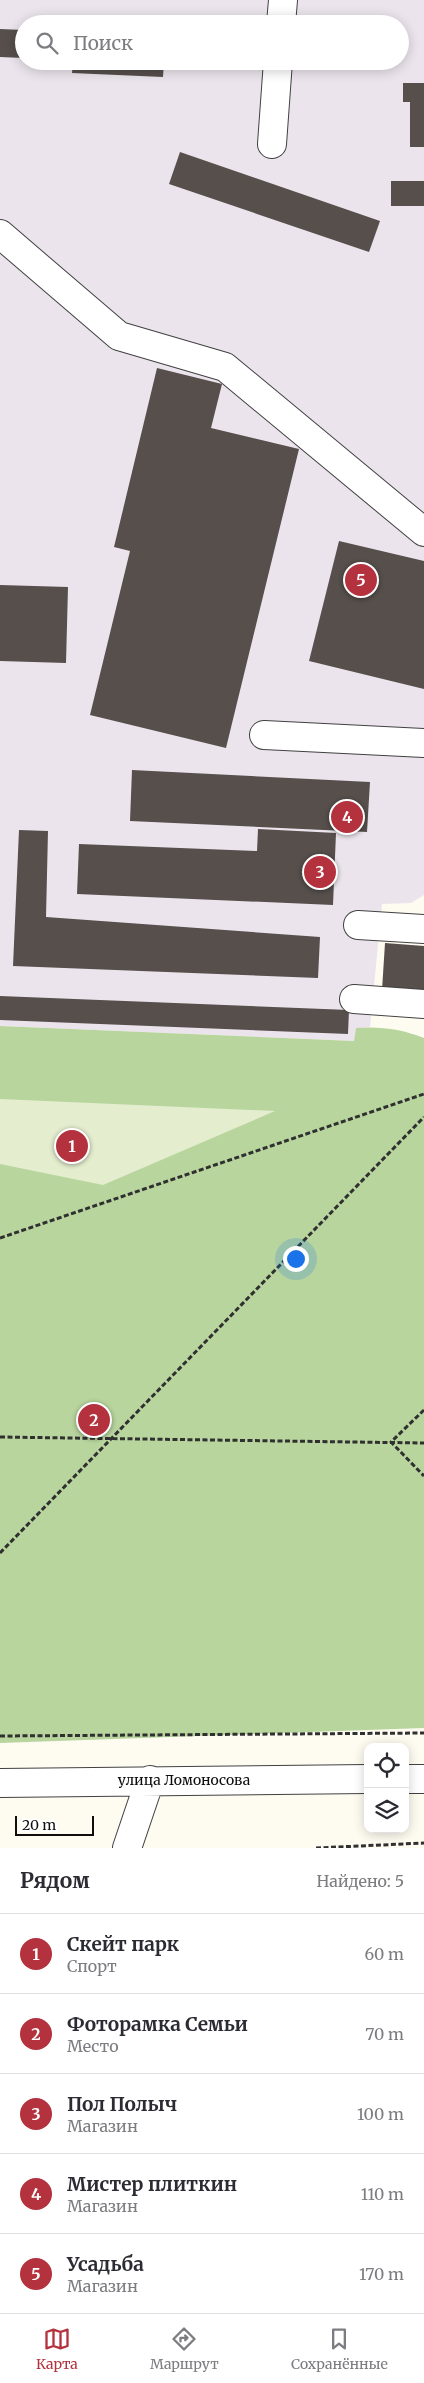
<!DOCTYPE html>
<html lang="ru">
<head>
<meta charset="utf-8">
<style>
	body { margin:0; font-family:Merriweather,serif; background:#f7f7f7; color:#2b2b33 }
	.controls { position:absolute; right:15px; bottom:15px; display:grid; overflow:hidden; border-radius:10px; box-shadow:0 2px 12px #0003 }
	.controls button { width:45px; height:45px; display:grid; place-items:center; padding:0; border:0; border-bottom:1px solid #e1e1e2; background:#fff; color:#2b2b33; font:25px sans-serif }
	.scale { position:absolute; left:15px; bottom:12px; width:79px; box-sizing:border-box; padding-left:5px; border:2px solid #0e0e0e; border-top:0; font-size:14px; line-height:18px; white-space:nowrap; color:#0e0e0e; -webkit-text-stroke:4px #fff; paint-order:stroke }
	.you { position:absolute; left:295px; top:1258px; width:18px; height:18px; margin:-12px; border:4px solid #fff; border-radius:50%; background:#1a73e8; box-shadow:0 0 0 8px #1a73e833 }
	.badge { display:grid; place-items:center; width:32px; height:32px; border-radius:50%; background:#b3323d; color:#fff; font-size:16px; font-weight:700 }
	.pin { position:absolute; translate:-50% -50%; border:2px solid #fff; box-shadow:0 1px 5px #0006 }
	.list { margin:0; padding:0; list-style:none }
	h2 { display:flex; justify-content:space-between; align-items:center; height:65px; margin:0; padding:0 20px; font-size:21px }
	h2 small { font-size:16px; font-weight:400; color:#7c7c81 }
	.list li { display:grid; grid-template-columns:32px 1fr auto; gap:15px; align-items:center; box-sizing:border-box; height:80px; padding:0 20px; border-top:1px solid #e1e1e2 }
	.list b { display:block; font-size:19px; white-space:nowrap }
	.list p { margin:0; font-size:16px; white-space:nowrap; color:#7c7c81 }
	.list em { font-size:16px; font-style:normal; color:#7c7c81 }
	.icon { flex:none; width:28px; height:28px; fill:none; stroke:currentColor; stroke-width:2; stroke-linecap:round; stroke-linejoin:round }
	.map { position:relative; flex:none; width:424px; height:1848px; overflow:hidden }
	.search { position:absolute; background:#fff; box-shadow:0 2px 12px #0003; left:15px; right:15px; top:15px; height:55px; display:flex; align-items:center; gap:12px; box-sizing:border-box; padding:0 18px; border-radius:28px; color:#7c7c81; font-size:19px }
	.sheet { height:465px; background:#fff }
	nav { display:flex; justify-content:space-around; align-items:center; box-sizing:border-box; height:70px; border-top:1px solid #e1e1e2; background:#fff; font-size:14px; color:#7c7c81 }
	nav a { display:grid; justify-items:center; gap:2px }
	nav .on { color:#b3323d }
	.map>svg:first-child { display:block }
	.industrial { fill:#ebe4ec; fill-rule:evenodd }
	.forest { fill:#b8d59e }
	.pitch { fill:#e4eece }
	.building { fill:#564f4c }
	.lines { fill:none; stroke-linecap:round; stroke-linejoin:round }
	.minor-casing { stroke:#414141; stroke-width:30 }
	.path { stroke:#303030; stroke-width:3; stroke-dasharray:5 2.5; stroke-linecap:butt }
	.minor { stroke:#fff; stroke-width:28 }
	.labels { text-anchor:middle; stroke-width:5; stroke-linejoin:round; paint-order:stroke }
	.street-label { font-size:14px; fill:#0e0e0e; stroke:#fff }
</style>
</head>
<body>
<div class="map">
<svg width="424" height="1848" viewBox="0 0 424 1848">
	<rect width="100%" height="100%" fill="#fefbf1"/>
	<path class="industrial" d="M0,0h424v895l-13,8 -29,1 -12,123 -14,2 -2,12 -354,-15zM24,24h376v37h-376z"/>
	<path class="forest" d="M0,1026l354,15 2,-13c24,-2 46,1 68,10v690l-424,15z"/>
	<path class="pitch" d="M0,1099l275,12 -172,74 -103,-21z"/>
	<path class="building" d="M0,29l24,1v28l-24,-1z
		M73,61h91l-1,16 -91,-4z
		M403,83h21v64h-14v-45h-7z
		M180,152l200,69 -11,31 -200,-68z
		M391,181h33v25h-33z
		M157,368l65,16 -11,44 88,21 -73,299 -136,-33 40,-164 -16,-4z
		M339,541l85,20v128l-115,-28z
		M0,585l68,2 -2,76 -66,-2z
		M132,770l238,12 -3,50 -237,-11z
		M258,829l78,4 -3,72 -256,-11 2,-50 178,7z
		M19,830l29,1 -2,86 274,20 -2,41 -305,-12z
		M385,943l39,3v47l-42,-3z
		M0,996l349,14 -1,24 -348,-14z"/>
	<g class="lines">
		<g class="minor-casing">
			<path id="minor" d="M281,24l2,-24
				M272,144l6,-83
				M0,234l119,102 106,31 199,165
				M264,735l160,8
				M358,925l66,4
				M354,999l70,5
				M405,1779h19
				M0,1783l368,-4
				M127,1848l23,-68"/>
		</g>
		<path class="path" d="M0,1238l424,-144
			M424,1410l-33,32 33,34
			M0,1437l424,6
			M0,1553l424,-436
			M0,1736l424,-3
			M316,1848l108,-5"/>
		<use href="#minor" class="minor"/>
	</g>
	<g class="labels">
		<g class="street-label">
			<text x="184" y="1785">улица Ломоносова</text>
		</g>
	</g>
</svg>
<div class="controls">
<button><svg class="icon" aria-label="locate" viewBox="0 0 24 24"><circle cx="12" cy="12" r="6"/><path d="M12 2v4M12 18v4M2 12h4M18 12h4"/></svg></button>
<button><svg class="icon" aria-label="layers" viewBox="0 0 24 24"><path d="M12 4l9 5-9 5-9-5zM3 14l9 5 9-5"/></svg></button>
</div>
<div class="scale">20 m</div>
<div class="you"></div>
<div class="pin badge" style="left:72px;top:1146px">1</div>
<div class="pin badge" style="left:94px;top:1420px">2</div>
<div class="pin badge" style="left:320px;top:872px">3</div>
<div class="pin badge" style="left:347px;top:817px">4</div>
<div class="pin badge" style="left:361px;top:580px">5</div>
<div class="search"><svg class="icon" aria-label="search" viewBox="0 0 24 24"><circle cx="10" cy="10" r="6"/><path d="M15 15l6 6"/></svg>Поиск</div>
</div>
<section class="sheet">
<h2>Рядом<small>Найдено: 5</small></h2>
<ul class="list">
<li><span class="badge">1</span><div><b>Скейт парк</b><p>Спорт</p></div><em>60 m</em></li>
<li><span class="badge">2</span><div><b>Фоторамка Семьи</b><p>Место</p></div><em>70 m</em></li>
<li><span class="badge">3</span><div><b>Пол Полыч</b><p>Магазин</p></div><em>100 m</em></li>
<li><span class="badge">4</span><div><b>Мистер плиткин</b><p>Магазин</p></div><em>110 m</em></li>
<li><span class="badge">5</span><div><b>Усадьба</b><p>Магазин</p></div><em>170 m</em></li>
</ul>
</section>
<nav>
<a class="on"><svg class="icon" aria-label="map" viewBox="0 0 24 24"><path d="M3 6l6-2 6 2 6-2v14l-6 2-6-2-6 2zM9 4v14M15 6v14"/></svg>Карта</a>
<a><svg class="icon" aria-label="directions" viewBox="0 0 24 24"><path d="M12 3l9 9-9 9-9-9zM9 14v-3h6M13 9l2 2-2 2"/></svg>Маршрут</a>
<a><svg class="icon" aria-label="saved" viewBox="0 0 24 24"><path d="M7 4h10v16l-5-4-5 4z"/></svg>Сохранённые</a>
</nav>
</body>
</html>
